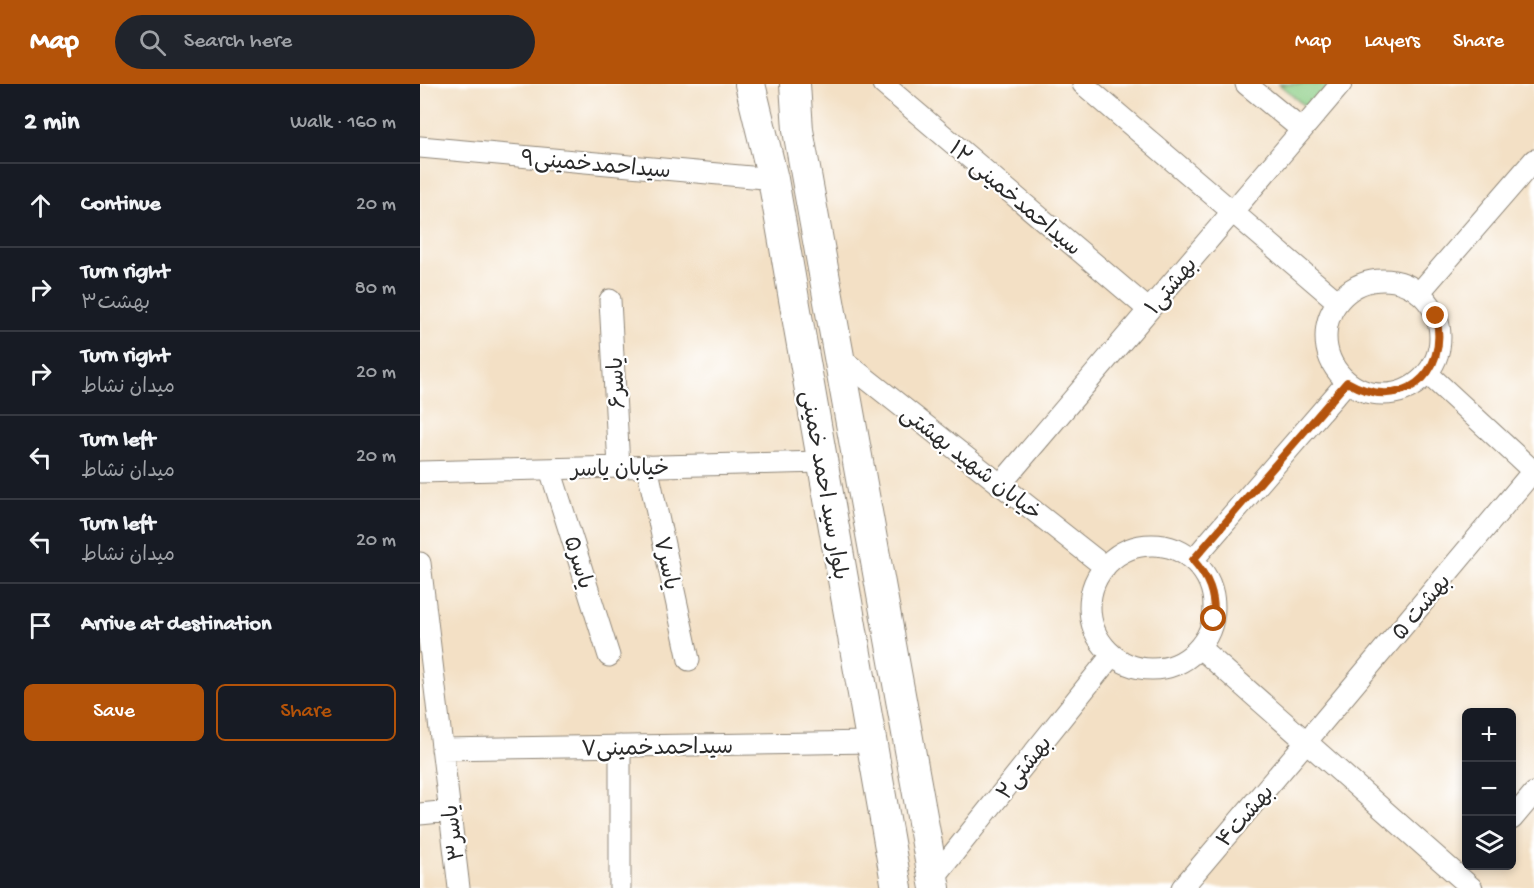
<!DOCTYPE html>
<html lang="en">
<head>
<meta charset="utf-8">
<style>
	body { margin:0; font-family:"Gochi Hand","Playpen Sans Arabic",sans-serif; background:#20242c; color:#f1f3f6 }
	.controls { position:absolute; right:18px; bottom:18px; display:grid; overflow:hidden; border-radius:9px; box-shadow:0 3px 9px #0003 }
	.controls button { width:54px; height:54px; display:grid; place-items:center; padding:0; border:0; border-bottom:2px solid #363941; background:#171b24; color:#f1f3f6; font:30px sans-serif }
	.stop { position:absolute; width:18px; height:18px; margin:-14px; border:4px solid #b45309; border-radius:50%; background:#fff }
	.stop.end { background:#b45309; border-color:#fff; box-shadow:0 2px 6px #0008 }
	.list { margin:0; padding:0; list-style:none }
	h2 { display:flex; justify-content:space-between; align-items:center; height:78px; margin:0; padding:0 24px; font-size:26px }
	h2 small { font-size:20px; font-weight:400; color:#9ea1a6 }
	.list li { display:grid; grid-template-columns:39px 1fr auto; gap:18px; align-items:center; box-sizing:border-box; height:84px; padding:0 24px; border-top:2px solid #363941 }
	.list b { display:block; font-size:22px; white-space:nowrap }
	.list p { margin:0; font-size:20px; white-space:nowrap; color:#9ea1a6 }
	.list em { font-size:20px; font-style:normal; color:#9ea1a6 }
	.actions { display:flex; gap:12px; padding:18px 24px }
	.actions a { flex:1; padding:14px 0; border:2px solid #b45309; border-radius:9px; text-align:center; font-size:21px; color:#b45309 }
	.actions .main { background:#b45309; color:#fff }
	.icon { flex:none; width:33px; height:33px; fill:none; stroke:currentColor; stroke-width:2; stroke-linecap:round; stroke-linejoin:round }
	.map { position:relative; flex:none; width:1114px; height:804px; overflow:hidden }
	header { display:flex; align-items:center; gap:36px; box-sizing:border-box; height:84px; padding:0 30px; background:#b45309; color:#fff }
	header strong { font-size:28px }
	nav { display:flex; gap:33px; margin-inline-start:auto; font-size:21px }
	.search { width:420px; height:54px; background:#20242c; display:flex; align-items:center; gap:15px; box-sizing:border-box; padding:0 21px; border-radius:33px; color:#9ea1a6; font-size:22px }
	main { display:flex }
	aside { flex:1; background:#171b24 }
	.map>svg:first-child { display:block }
	.green { fill:#8cce86; stroke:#5c7c58; stroke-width:1.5 }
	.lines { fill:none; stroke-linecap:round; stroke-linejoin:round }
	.street-casing { stroke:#8f8678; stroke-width:23 }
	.secondary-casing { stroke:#8f8678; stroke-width:32 }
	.street { stroke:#fff; stroke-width:21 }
	.secondary { stroke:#fff; stroke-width:30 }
	.route { stroke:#b45309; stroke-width:8 }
	.labels { text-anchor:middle; stroke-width:4.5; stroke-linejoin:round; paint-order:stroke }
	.street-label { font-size:22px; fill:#2b2b2b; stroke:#fff }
</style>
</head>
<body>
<header>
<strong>Map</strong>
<div class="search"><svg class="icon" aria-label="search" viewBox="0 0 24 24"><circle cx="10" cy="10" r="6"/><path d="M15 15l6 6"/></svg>Search here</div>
<nav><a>Map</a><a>Layers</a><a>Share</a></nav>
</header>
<main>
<aside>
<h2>2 min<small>Walk · 160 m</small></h2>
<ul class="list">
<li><svg class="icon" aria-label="ahead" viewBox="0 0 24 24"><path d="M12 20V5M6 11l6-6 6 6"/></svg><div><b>Continue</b></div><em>20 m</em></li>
<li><svg class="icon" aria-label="right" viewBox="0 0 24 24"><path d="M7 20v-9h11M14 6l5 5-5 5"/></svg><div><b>Turn right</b><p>بهشت۳</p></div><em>80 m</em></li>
<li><svg class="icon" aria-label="right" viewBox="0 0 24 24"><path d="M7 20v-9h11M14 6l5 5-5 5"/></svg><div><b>Turn right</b><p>میدان نشاط</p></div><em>20 m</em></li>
<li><svg class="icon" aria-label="left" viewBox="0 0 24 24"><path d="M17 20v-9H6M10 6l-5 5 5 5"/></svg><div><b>Turn left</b><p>میدان نشاط</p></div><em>20 m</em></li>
<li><svg class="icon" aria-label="left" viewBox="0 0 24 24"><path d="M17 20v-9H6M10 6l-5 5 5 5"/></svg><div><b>Turn left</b><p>میدان نشاط</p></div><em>20 m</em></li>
<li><svg class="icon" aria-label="arrive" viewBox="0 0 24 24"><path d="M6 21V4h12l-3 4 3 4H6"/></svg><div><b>Arrive at destination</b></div></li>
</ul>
<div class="actions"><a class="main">Save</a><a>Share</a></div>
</aside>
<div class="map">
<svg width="1114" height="804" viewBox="0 0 1114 804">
	<rect width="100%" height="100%" fill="#fff"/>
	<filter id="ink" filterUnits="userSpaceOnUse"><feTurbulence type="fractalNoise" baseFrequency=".0167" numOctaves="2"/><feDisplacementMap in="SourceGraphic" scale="12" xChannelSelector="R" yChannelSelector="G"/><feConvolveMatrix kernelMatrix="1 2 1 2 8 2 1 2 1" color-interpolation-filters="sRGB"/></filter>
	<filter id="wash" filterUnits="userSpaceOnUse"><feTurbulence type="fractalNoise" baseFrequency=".008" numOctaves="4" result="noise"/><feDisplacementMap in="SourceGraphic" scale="24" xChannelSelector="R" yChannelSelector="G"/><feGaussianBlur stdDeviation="1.35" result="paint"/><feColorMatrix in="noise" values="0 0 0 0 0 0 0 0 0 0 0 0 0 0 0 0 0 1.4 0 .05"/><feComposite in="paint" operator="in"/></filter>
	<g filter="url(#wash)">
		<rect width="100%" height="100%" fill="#f3e0c5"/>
		<path class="green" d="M859,0h51l-22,25z"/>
	</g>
	<g filter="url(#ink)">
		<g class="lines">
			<g class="street-casing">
				<path id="street" d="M463,0l266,226
					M663,0l255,218
					M826,0l56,46
					M0,63l353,32
					M906 253a57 57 0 1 1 114 0a57 57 0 1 1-114 0Z
					M999,209l115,-133
					M190,216l9,167
					M419,273l266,210
					M1007,289l106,98
					M227,382l42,194
					M130,385l59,187
					M0,388l401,-10
					M580,401l341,-401
					M670 523a62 62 0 1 1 124 0a62 62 0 1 1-124 0Z
					M773,476l154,-178
					M0,479l39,325
					M780,564l272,240
					M200,662v142
					M22,665l429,-7
					M0,730l30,-3
					M1092,735l22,-26
					M513,795l179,-224
					M762,804l124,-146 228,-272"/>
			</g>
			<g class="secondary-casing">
				<path id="secondary" d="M330,0l23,95 124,709
					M375,0l3,46 137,758"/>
			</g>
			<use href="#street" class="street"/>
			<use href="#secondary" class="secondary"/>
		</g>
	</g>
	<g class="lines" filter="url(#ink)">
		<path class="route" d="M794,535c1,-25 -5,-41 -21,-59l154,-178c53,31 103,-6 89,-66"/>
	</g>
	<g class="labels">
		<g class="street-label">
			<text transform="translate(176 79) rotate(5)" y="8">سیداحمدخمینی۹</text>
			<text transform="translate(596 113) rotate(40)" y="8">سیداحمدخمینی ۱۲</text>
			<text transform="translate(750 201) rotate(-50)" y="8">بهشتی۱</text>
			<text transform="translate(195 299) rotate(-93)" y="8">یاسر۶</text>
			<text transform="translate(552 378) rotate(38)" y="8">خیابان شهید بهشتی</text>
			<text transform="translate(200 383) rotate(-1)" y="8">خیابان یاسر</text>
			<text transform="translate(406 401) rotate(80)" y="8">بلوار سید احمد خمینی</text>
			<text transform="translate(160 478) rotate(73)" y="8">یاسر۵</text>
			<text transform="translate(248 479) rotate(78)" y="8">یاسر۷</text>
			<text transform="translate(1000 522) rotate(-50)" y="8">بهشت ۵</text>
			<text transform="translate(237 662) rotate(-1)" y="8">سیداحمدخمینی۷</text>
			<text transform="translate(603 683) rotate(-52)" y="8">بهشتی۲</text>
			<text transform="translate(824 731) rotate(-49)" y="8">بهشت۴</text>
			<text transform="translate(32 749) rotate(-97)" y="8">یاسر۳</text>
		</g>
	</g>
</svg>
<div class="controls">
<button>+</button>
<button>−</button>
<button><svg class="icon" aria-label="layers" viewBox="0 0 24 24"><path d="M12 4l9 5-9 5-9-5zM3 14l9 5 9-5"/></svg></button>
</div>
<div class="stop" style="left:794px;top:535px"></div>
<div class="stop end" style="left:1016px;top:232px"></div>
</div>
</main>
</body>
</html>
